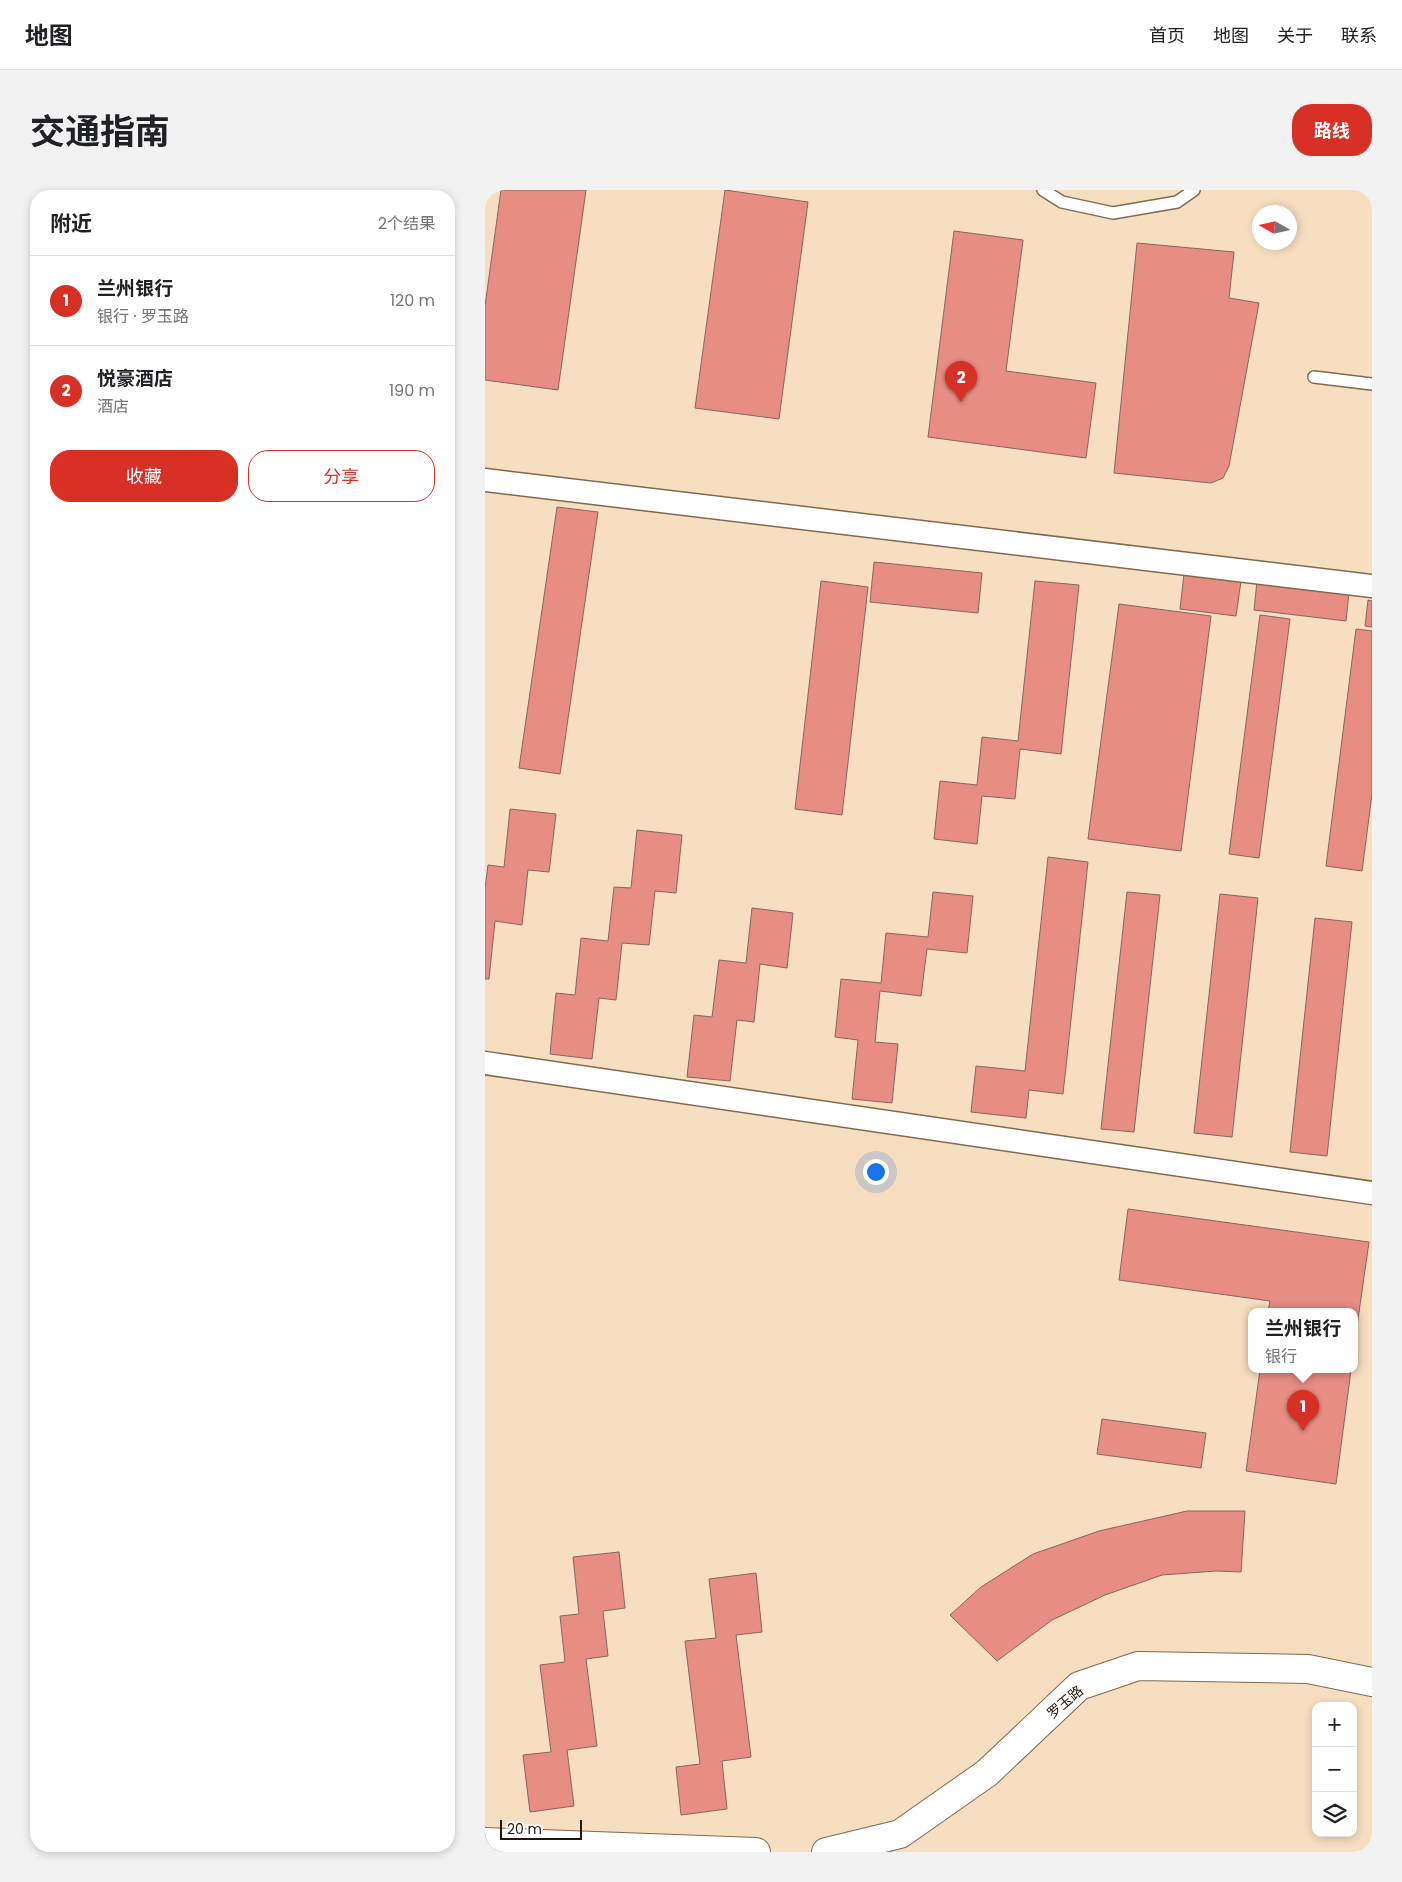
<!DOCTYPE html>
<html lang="zh">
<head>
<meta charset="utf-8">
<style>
	body { margin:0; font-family:Poppins,"Noto Sans SC",sans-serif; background:#f2f2f2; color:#202124 }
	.controls { position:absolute; right:15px; bottom:15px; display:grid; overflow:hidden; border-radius:10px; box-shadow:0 2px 8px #0003 }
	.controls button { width:45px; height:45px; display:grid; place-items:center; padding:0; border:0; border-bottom:1px solid #e0e0e0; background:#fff; color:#202124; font:25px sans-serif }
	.compass { position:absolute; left:767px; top:15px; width:45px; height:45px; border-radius:50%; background:#fff; box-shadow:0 2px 8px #0003; rotate:279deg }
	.scale { position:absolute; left:15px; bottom:12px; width:82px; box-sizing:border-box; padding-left:5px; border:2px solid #20170c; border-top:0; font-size:14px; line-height:18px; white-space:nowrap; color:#20170c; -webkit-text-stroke:4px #fff; paint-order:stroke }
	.you { position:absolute; left:390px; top:981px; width:18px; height:18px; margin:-12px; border:4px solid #fff; border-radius:50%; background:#1a73e8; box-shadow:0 0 0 8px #1a73e833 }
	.badge { display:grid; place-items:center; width:32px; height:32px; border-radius:50%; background:#d93025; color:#fff; font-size:16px; font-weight:700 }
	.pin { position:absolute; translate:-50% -41px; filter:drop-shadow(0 1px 2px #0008) }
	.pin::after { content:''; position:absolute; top:26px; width:18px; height:15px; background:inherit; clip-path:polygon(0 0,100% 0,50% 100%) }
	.popup { position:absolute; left:763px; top:1118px; width:110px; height:65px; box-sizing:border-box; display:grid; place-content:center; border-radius:10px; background:#fff; filter:drop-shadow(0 1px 4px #0005); font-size:16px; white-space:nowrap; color:#757577 }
	.popup b { font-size:19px; color:#202124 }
	.popup::after { content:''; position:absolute; left:50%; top:100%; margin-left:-10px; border:10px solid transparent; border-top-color:#fff }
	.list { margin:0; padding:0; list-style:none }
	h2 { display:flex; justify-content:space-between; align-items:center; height:65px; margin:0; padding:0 20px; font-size:21px }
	h2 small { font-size:16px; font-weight:400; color:#757577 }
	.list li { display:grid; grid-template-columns:32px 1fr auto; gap:15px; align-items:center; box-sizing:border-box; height:90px; padding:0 20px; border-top:1px solid #e0e0e0 }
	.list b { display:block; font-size:19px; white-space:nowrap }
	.list p { margin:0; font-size:16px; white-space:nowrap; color:#757577 }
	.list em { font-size:16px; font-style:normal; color:#757577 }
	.actions { display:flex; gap:10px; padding:15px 20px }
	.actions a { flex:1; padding:11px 0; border:1px solid #d93025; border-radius:20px; text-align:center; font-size:18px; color:#d93025 }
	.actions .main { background:#d93025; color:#fff }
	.icon { flex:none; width:28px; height:28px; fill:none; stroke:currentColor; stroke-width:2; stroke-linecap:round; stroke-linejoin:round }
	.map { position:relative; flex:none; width:887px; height:1662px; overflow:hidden; border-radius:20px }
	header { display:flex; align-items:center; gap:30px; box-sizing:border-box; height:70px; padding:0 25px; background:#fff; border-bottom:1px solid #e0e0e0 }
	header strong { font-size:24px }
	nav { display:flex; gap:28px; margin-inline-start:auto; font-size:18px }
	.intro { display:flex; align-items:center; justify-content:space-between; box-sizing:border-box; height:120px; padding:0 30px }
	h1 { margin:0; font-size:35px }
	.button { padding:12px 22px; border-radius:20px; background:#d93025; color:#fff; font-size:18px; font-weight:700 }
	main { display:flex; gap:30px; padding:0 30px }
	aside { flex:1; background:#fff; border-radius:20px; box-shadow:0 2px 8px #0003 }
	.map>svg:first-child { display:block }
	.building { fill:#e78d83; stroke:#8a6460 }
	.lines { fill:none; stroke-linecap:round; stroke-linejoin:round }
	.lane-casing { stroke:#816a4f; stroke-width:14 }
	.street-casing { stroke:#816a4f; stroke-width:25 }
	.secondary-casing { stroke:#816a4f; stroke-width:30 }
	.lane { stroke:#fff; stroke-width:11 }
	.street { stroke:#fff; stroke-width:22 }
	.secondary { stroke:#fff; stroke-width:28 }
	.labels { text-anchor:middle; stroke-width:4; stroke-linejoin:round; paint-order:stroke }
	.street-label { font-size:14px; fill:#20170c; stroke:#fff }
</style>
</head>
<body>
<header>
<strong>地图</strong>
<nav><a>首页</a><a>地图</a><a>关于</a><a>联系</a></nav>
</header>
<div class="intro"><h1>交通指南</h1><a class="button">路线</a></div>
<main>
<aside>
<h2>附近<small>2个结果</small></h2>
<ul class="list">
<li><span class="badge">1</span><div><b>兰州银行</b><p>银行 · 罗玉路</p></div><em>120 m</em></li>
<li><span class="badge">2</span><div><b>悦豪酒店</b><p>酒店</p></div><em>190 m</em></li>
</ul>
<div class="actions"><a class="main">收藏</a><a>分享</a></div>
</aside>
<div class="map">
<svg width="887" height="1662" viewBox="0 0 887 1662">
	<rect width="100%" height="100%" fill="#f8dec0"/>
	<path class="building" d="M16,0h85l-28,200 -73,-10v-74z
		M240,0l83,12 -29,217 -84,-11z
		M469,41l69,9 -17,131 90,12 -10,75 -158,-21z
		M652,53l97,9 -5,46 30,5 -30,163 -6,12 -12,5 -97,-10z
		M72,317l41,5 -38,262 -41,-6z
		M389,372l108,11 -4,40 -108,-11z
		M699,384l57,7 -5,35 -56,-7z
		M336,391l47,6 -26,228 -47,-6z
		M550,391l44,4 -18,169 -41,-5 -5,50 -33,-3 -5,48 -43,-5 6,-58 37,4 5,-48 36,4z
		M772,391l92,11 -3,29 -92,-11z
		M883,410l4,1v26l-7,-1z
		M634,414l92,12 -30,235 -93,-12z
		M775,425l30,4 -31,239 -30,-4z
		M871,439l16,2v163l-10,77 -36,-5z
		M25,619l46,5 -7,58 -21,-2 -6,55 -27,-4 -6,58h-4v-91l3,-23 16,2z
		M152,640l45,5 -6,58 -21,-2 -6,54 -27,-2 -6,57 -17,-2 -7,61 -42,-5 6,-61 19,2 6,-57 27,3 6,-54 17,1z
		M563,667l40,5 -25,232 -34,-4 -3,28 -55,-6 5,-46 49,5z
		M448,702l40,4 -6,57 -40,-4 -6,47 -41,-5 -5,51 23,2 -6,59 -40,-4 6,-59 -23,-3 6,-58 40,4 5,-50 42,4z
		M642,702l33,3 -26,237 -33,-3z
		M735,704l38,4 -26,239 -38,-4z
		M267,718l41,5 -6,55 -27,-4 -6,58 -17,-2 -7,61 -43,-4 7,-62 18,2 7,-57 27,3z
		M830,728l37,4 -25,234 -37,-4z
		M643,1019l241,33 -15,105v-35h-86l2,-11 -151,-21z
		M775,1180h91l-15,114 -90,-13z
		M617,1229l104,14 -5,35 -104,-14z
		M702,1321h58l-4,61 -25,-1 -54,4 -57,20 -53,25 -55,41 -47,-46 31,-28 52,-33 66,-23z
		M134,1362l6,56 -22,3 5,45 -22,3 11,87 -30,4 7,56 -44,6 -7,-57 28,-3 -11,-87 25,-3 -5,-46 19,-2 -6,-57z
		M271,1383l6,59 -26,3 15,122 -29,4 5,48 -46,6 -5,-48 24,-3 -15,-123 31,-3 -7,-59z"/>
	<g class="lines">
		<g class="lane-casing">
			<path id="lane" d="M558,0l19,12 51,11 64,-11 17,-12
				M829,187l58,7"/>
		</g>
		<g class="street-casing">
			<path id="street" d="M0,290l887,106
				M0,873l887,130"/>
		</g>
		<g class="secondary-casing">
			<path id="secondary" d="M0,1652l271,10
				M341,1662l74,-18 87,-61 92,-87 59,-20 170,3 64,13"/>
		</g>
		<use href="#lane" class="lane"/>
		<use href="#street" class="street"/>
		<use href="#secondary" class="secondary"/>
	</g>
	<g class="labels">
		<g class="street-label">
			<text transform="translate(580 1512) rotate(-40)" y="5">罗玉路</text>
		</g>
	</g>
</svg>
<div class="controls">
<button>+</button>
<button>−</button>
<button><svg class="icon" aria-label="layers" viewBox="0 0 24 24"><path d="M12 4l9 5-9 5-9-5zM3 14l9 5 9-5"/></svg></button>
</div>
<svg class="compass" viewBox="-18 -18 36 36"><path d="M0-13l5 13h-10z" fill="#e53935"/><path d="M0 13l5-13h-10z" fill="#757577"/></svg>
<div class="scale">20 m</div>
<div class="you"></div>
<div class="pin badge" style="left:818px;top:1241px">1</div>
<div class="popup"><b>兰州银行</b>银行</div>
<div class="pin badge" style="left:476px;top:212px">2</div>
</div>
</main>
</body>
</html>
